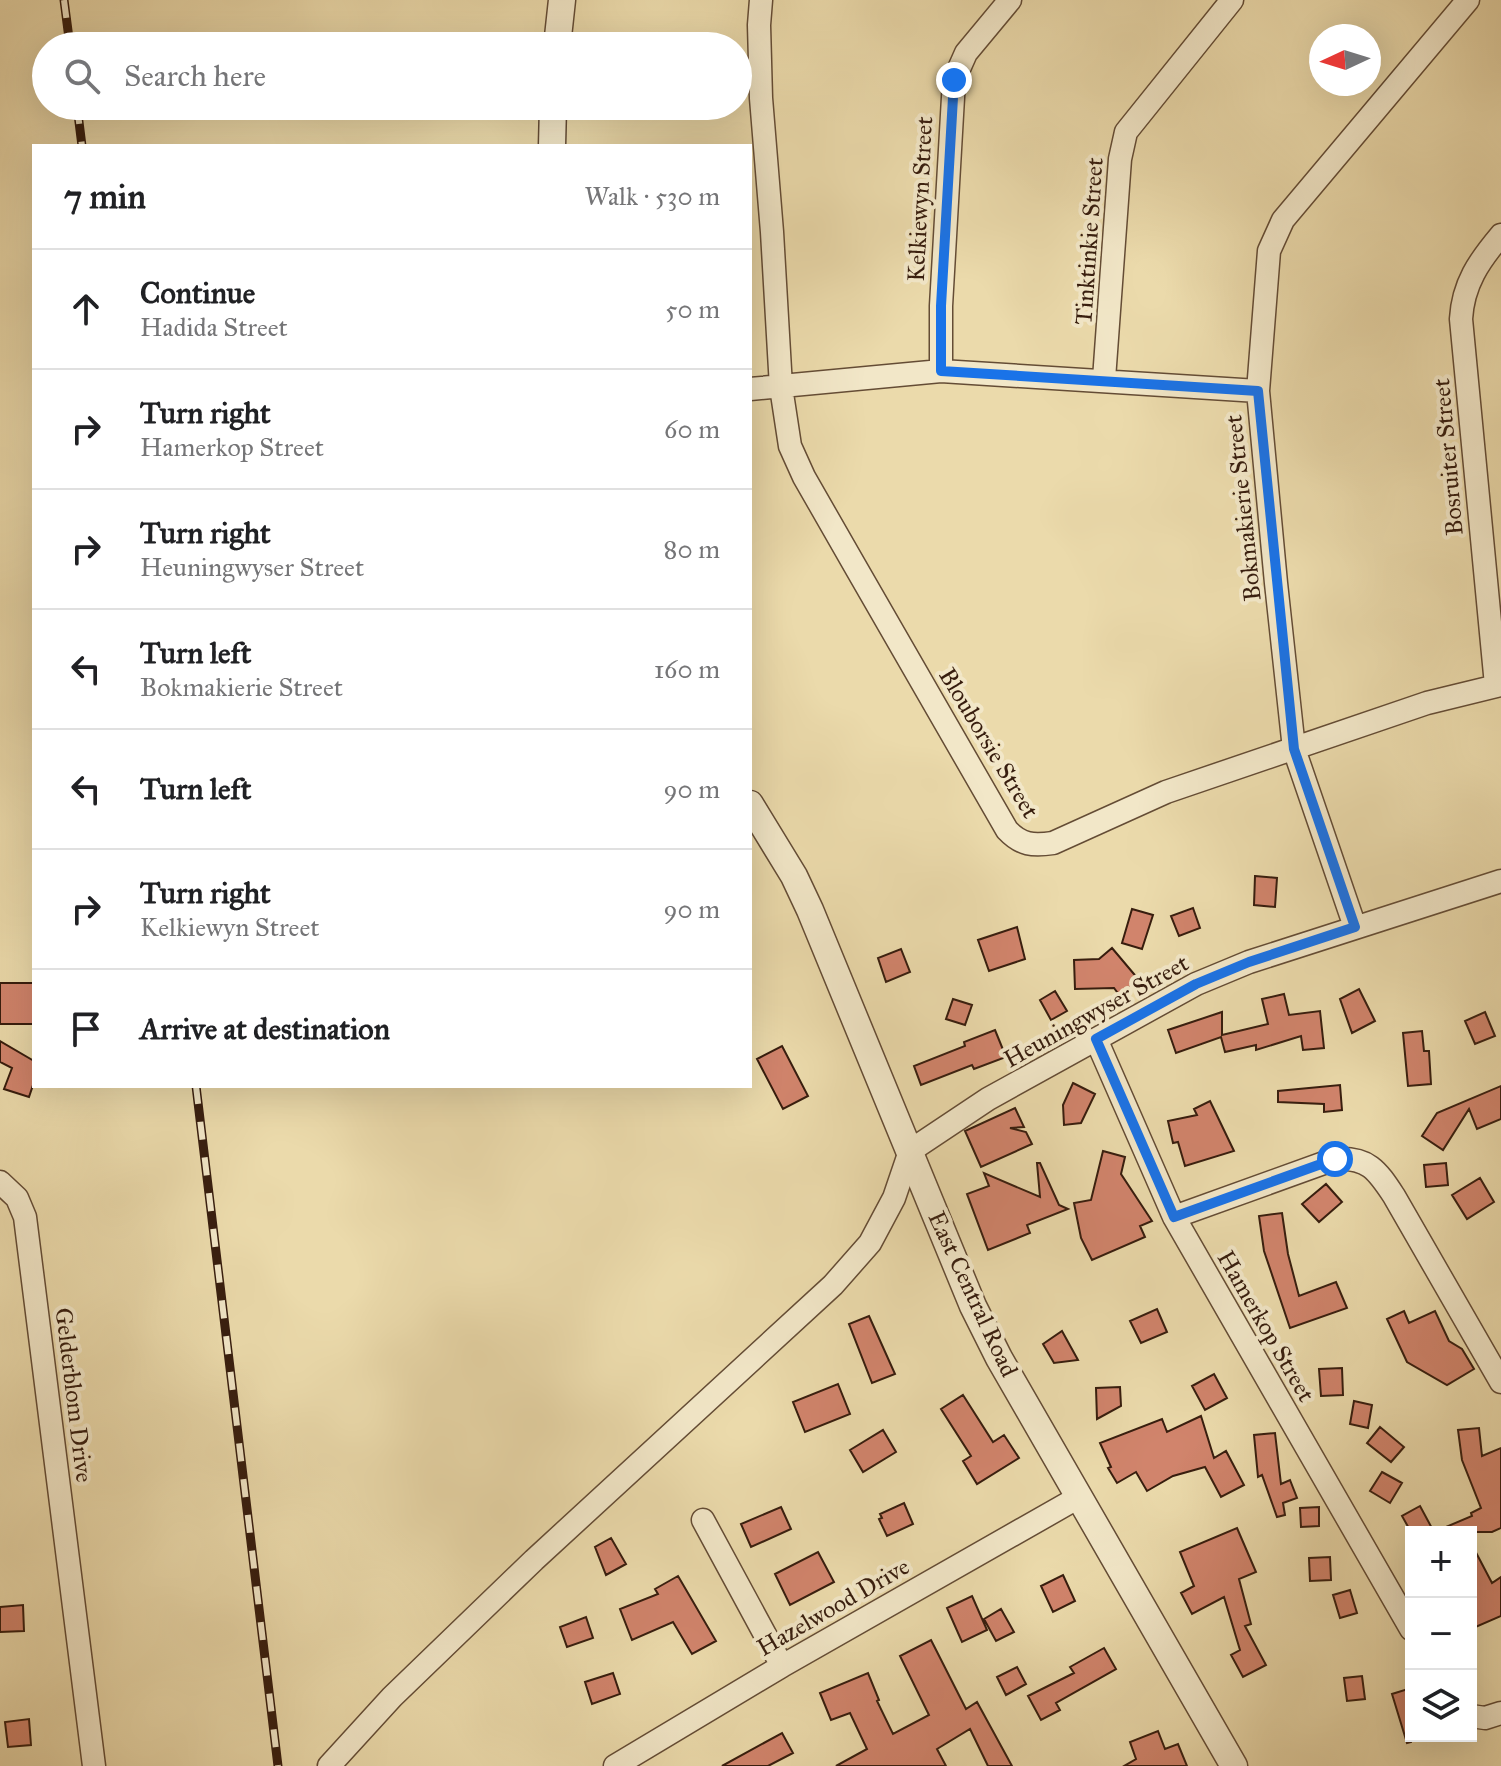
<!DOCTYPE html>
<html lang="en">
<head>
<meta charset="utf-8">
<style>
	body { margin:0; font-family:"IM FELL Great Primer",serif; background:#f2f2f2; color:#202124 }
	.controls { position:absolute; right:24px; bottom:24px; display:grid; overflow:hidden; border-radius:0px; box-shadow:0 8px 32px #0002 }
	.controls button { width:72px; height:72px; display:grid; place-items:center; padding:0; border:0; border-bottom:2px solid #e0e0e0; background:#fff; color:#202124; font:40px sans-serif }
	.compass { position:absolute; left:1309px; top:24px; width:72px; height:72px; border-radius:50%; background:#fff; box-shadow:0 8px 32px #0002; rotate:266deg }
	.stop { position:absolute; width:24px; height:24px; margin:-18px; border:6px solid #1a73e8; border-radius:50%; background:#fff }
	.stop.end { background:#1a73e8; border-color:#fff; box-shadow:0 2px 8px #0008 }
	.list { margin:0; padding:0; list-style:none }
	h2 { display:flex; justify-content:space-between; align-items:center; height:104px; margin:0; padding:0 32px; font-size:34px }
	h2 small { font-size:26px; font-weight:400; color:#757577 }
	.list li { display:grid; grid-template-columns:52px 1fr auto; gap:24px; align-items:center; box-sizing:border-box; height:120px; padding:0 32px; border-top:2px solid #e0e0e0 }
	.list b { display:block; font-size:30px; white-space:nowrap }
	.list p { margin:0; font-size:26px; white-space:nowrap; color:#757577 }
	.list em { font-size:26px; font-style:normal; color:#757577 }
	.icon { flex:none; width:44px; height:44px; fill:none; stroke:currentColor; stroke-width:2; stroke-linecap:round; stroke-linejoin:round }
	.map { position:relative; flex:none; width:1501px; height:1766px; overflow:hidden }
	.search { position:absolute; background:#fff; box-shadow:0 8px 32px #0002; left:32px; top:32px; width:720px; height:88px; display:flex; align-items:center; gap:20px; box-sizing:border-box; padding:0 28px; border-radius:44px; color:#757577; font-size:30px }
	.panel { position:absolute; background:#fff; box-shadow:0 8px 32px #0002; left:32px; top:144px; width:720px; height:944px; border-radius:0px }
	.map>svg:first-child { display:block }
	.building { fill:#d1846c; stroke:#371d0e; stroke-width:2 }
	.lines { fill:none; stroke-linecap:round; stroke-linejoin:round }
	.minor-casing { stroke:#644c35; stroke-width:25 }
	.tertiary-casing { stroke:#644c35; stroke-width:29 }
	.minor { stroke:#f2e7c8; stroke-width:22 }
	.tertiary { stroke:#f2e7c8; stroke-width:26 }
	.rail-casing { stroke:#371d0e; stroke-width:9 }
	.rail { stroke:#f2e7c8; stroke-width:6; stroke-dasharray:18; stroke-linecap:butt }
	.route { stroke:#1a73e8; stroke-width:10 }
	.labels { text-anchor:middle; stroke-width:8; stroke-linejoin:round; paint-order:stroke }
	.street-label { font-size:24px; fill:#371d0e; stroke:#f2e7c8 }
</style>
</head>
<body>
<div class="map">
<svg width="1501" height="1766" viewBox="0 0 1501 1766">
	<rect width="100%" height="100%" fill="#ebdaab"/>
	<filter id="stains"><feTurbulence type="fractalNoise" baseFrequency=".0025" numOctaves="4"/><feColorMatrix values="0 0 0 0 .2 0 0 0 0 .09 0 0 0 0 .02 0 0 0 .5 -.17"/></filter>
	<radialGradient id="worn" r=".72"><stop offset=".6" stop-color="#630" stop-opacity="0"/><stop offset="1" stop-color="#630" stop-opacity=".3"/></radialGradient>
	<path class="building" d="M1255,876l22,2 -2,29 -21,-2z
		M1193,908l7,20 -21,8 -8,-20z
		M1132,909l21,6 -11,34 -20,-6z
		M1017,927l8,32 -36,12 -11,-31z
		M1112,948l27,32 -19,16 -6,-8 -39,1 -1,-29 25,-1z
		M901,949l9,23 -24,10 -8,-24z
		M0,983h34v41h-34z
		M1359,989l16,32 -23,12 -12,-34z
		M1055,991l12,20 -16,9 -11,-20z
		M1284,994l5,21 31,-4 4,37 -21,2 -2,-14 -45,14v-5l-31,7 -4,-15 -45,16 -8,-23 54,-18v23l46,-11 -6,-25z
		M953,999l19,6 -7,20 -19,-6z
		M1485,1012l10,24 -20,8 -10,-23z
		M995,1030l11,27 -32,12 -2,-4 -51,20 -7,-19 51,-20 -1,-4z
		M1422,1031l2,20h5l2,33 -23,2 -5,-53z
		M0,1041l34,20v21l-5,15 -25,-8 8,-21 -12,-6z
		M782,1046l26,50 -25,13 -26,-50z
		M1073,1083l22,11 -14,29 -17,2 -1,-20z
		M1340,1085l2,25 -18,2v-8l-46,-2v-11z
		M1501,1086v33l-24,10 -8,-20 -26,41 -21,-14 15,-23z
		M1210,1101l24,50 -49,15 -7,-24 -5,1 -5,-22 29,-6 -3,-6z
		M1015,1108l9,19 -14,1 16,4 6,12 -51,23 -16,-36z
		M1103,1151l22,6 -4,17 31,47 -12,5 5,11 -53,23 -11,-22 -7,-35 17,-3z
		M1037,1163h3l19,42 9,4 -41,16 3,8 -42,17 -21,-56 22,-8 -5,-13 56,24z
		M1446,1163l2,22 -22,2 -2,-22z
		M1480,1178l14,24 -27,17 -15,-24z
		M1326,1184l16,18 -23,20 -17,-18z
		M1282,1213l6,41 11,42 37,-14 11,26 -57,20 -26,-77 -5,-35z
		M1157,1309l10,23 -26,11 -11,-22z
		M1404,1311l5,12 26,-12 14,30 13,8 12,20 -27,16 -40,-23 -20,-43z
		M869,1316l26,58 -23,9 -23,-59z
		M1062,1331l16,29 -24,3 -11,-19z
		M1342,1368l1,27 -22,1 -2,-27z
		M1214,1374l13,24 -22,12 -13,-24z
		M838,1384l12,30 -45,18 -12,-30z
		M1120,1387l1,19 -24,13 -1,-31z
		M963,1395l30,47 11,-7 15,23 -42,26 -14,-23 8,-5 -30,-47z
		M1354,1401l18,4 -4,23 -18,-4z
		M1201,1416l13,42 12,-7 18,34 -23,12 -16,-30 -32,9 -26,15 -11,-19 -19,11 -9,-15 3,-1 -11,-24 62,-24 5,13z
		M1380,1427l24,20 -13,15 -24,-19z
		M1479,1428l3,28 19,-8v80l-9,4h-58l38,-16 -1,-3 10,-5 -19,-48 -4,-30z
		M883,1430l13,22 -33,20 -13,-22z
		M1275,1433l6,51 9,-4 7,18 -14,5 2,12 -8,2 -15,-42 -4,2 -4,-42z
		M1382,1472l20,11 -12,20 -20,-12z
		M904,1503l9,21 -26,12 -8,-17 3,-1 -2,-4z
		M1420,1506l14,26h-23l-9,-16z
		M781,1507l10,22 -40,18 -10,-23z
		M1319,1507v19l-18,1 -1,-19z
		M1237,1528l19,44 -17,7 12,45 -6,2 21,39 -23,12 -12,-22 9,-5 -16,-53 -32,17 -11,-21 13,-7 -14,-34z
		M611,1538l15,26 -20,11 -11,-28z
		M1471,1543l21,40 9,-6v39l-30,13z
		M818,1552l16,30 -44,23 -15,-31z
		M1330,1557l1,23 -21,1 -1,-23z
		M1063,1575l12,26 -22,11 -12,-26z
		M678,1576l38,65 -24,13 -19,-32 -41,18 -12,-31 38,-15 -3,-5z
		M1350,1590l7,23 -17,5 -7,-23z
		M972,1596l15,34 -25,12 -15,-34z
		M23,1605l1,26 -24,1v-25z
		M1001,1609l13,23 -18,9 -12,-22z
		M586,1617l7,21 -26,9 -7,-20z
		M931,1640l35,69 11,-7 35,64h-24l-18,-37 -33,20 9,17h-110l31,-17 -17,-36 -19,7 -11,-27 48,-20 11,27 -2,1 16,33 36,-19 -29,-59z
		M1104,1648l12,21 -60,34 4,7 -19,10 -13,-24 46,-23 -4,-6z
		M1017,1667l9,17 -20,11 -9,-18z
		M613,1673l7,21 -28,10 -7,-22z
		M1362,1676l3,23 -18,2 -3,-23z
		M1411,1688v54l-4,1 -15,-49z
		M29,1719l2,26 -23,2 -3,-25z
		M1158,1731l7,18 13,-5 9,22h-63l12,-7 -6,-17z
		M782,1733l11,20 -25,13h-46z"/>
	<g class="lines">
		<g class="minor-casing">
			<path id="minor" d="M761,0l-2,25 2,73 11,134 9,155 9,59 14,31 51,89 152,264c14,15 26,16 46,13l113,-51 261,-89 74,-18
				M941,371v-65l13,-226 12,-27 44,-53
				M1104,379l16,-220 6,-27 106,-132
				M750,389l191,-18 317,20
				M1496,685l-35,-366c2,-35 18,-58 40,-84
				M1355,927l-61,-178 -18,-166 -18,-192 11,-140 14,-31 185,-220
				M1096,1039l78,178 237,412
				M0,1182l17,16 8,19 69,549
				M1174,1217l161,-58c33,-2 42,11 59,37l107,186
				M703,1520l79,146
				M1471,1716l14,2 16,-5
				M329,1766l63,-69 142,-137 299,-275 37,-42 24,-45 16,-47 78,-52 208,-115 53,-22 252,-81
				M615,1766l167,-100 297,-169"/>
		</g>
		<g class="tertiary-casing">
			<path id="tertiary" d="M557,46l5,-46
				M552,146l1,-40
				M750,804l44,72 16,34 163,396 26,52 235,408"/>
		</g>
		<use href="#minor" class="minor"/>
		<use href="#tertiary" class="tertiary"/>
		<g class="rail-casing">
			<path id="rail" d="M64,0l6,46
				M77,106l5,40
				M196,1086l82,680"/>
		</g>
		<use href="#rail" class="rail"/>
	</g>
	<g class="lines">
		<path class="route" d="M954,80l-13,226v65l317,20 36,358 61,178 -106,35 -53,22 -100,55 78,178 161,-58"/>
	</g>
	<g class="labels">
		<g class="street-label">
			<text transform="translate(920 199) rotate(-87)" y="8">Kelkiewyn Street</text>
			<text transform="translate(1089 241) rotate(-86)" y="8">Tinktinkie Street</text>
			<text transform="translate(1448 457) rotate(-95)" y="8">Bosruiter Street</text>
			<text transform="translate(1243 508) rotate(-96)" y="8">Bokmakierie Street</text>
			<text transform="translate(989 743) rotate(59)" y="8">Blouborsie Street</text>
			<text transform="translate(1096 1011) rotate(-29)" y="8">Heuningwyser Street</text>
			<text transform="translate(973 1294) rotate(65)" y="8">East Central Road</text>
			<text transform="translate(1266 1326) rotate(60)" y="8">Hamerkop Street</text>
			<text transform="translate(74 1395) rotate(83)" y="8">Gelderblom Drive</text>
			<text transform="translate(833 1607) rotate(-30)" y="8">Hazelwood Drive</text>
		</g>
	</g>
	<rect width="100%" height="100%" filter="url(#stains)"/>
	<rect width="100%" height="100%" fill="url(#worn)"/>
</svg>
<div class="controls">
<button>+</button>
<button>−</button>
<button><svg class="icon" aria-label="layers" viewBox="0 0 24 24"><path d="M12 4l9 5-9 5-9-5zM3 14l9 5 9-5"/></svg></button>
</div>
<svg class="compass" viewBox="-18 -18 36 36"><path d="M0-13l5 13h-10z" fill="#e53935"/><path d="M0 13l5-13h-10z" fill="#757577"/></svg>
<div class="stop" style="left:1335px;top:1159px"></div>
<div class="stop end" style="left:954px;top:80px"></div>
<div class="search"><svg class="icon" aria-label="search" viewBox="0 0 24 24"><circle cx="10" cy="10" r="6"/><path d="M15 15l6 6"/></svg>Search here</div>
<section class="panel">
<h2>7 min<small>Walk · 530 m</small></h2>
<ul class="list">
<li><svg class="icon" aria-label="ahead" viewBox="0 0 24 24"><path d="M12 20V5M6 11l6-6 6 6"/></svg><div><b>Continue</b><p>Hadida Street</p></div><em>50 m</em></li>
<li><svg class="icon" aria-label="right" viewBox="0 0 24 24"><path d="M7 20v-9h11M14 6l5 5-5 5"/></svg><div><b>Turn right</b><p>Hamerkop Street</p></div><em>60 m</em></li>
<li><svg class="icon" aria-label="right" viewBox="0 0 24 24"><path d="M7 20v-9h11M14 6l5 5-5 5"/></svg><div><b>Turn right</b><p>Heuningwyser Street</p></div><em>80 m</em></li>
<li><svg class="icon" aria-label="left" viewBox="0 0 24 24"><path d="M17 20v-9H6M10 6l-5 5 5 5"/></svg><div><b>Turn left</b><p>Bokmakierie Street</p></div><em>160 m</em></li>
<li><svg class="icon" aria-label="left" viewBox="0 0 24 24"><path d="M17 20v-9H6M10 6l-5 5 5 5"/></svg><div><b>Turn left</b></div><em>90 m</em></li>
<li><svg class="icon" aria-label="right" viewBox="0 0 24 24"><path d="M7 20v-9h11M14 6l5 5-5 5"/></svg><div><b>Turn right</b><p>Kelkiewyn Street</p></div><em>90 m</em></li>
<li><svg class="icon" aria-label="arrive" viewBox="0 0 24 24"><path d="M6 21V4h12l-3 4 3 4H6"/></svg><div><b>Arrive at destination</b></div></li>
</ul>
</section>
</div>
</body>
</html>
